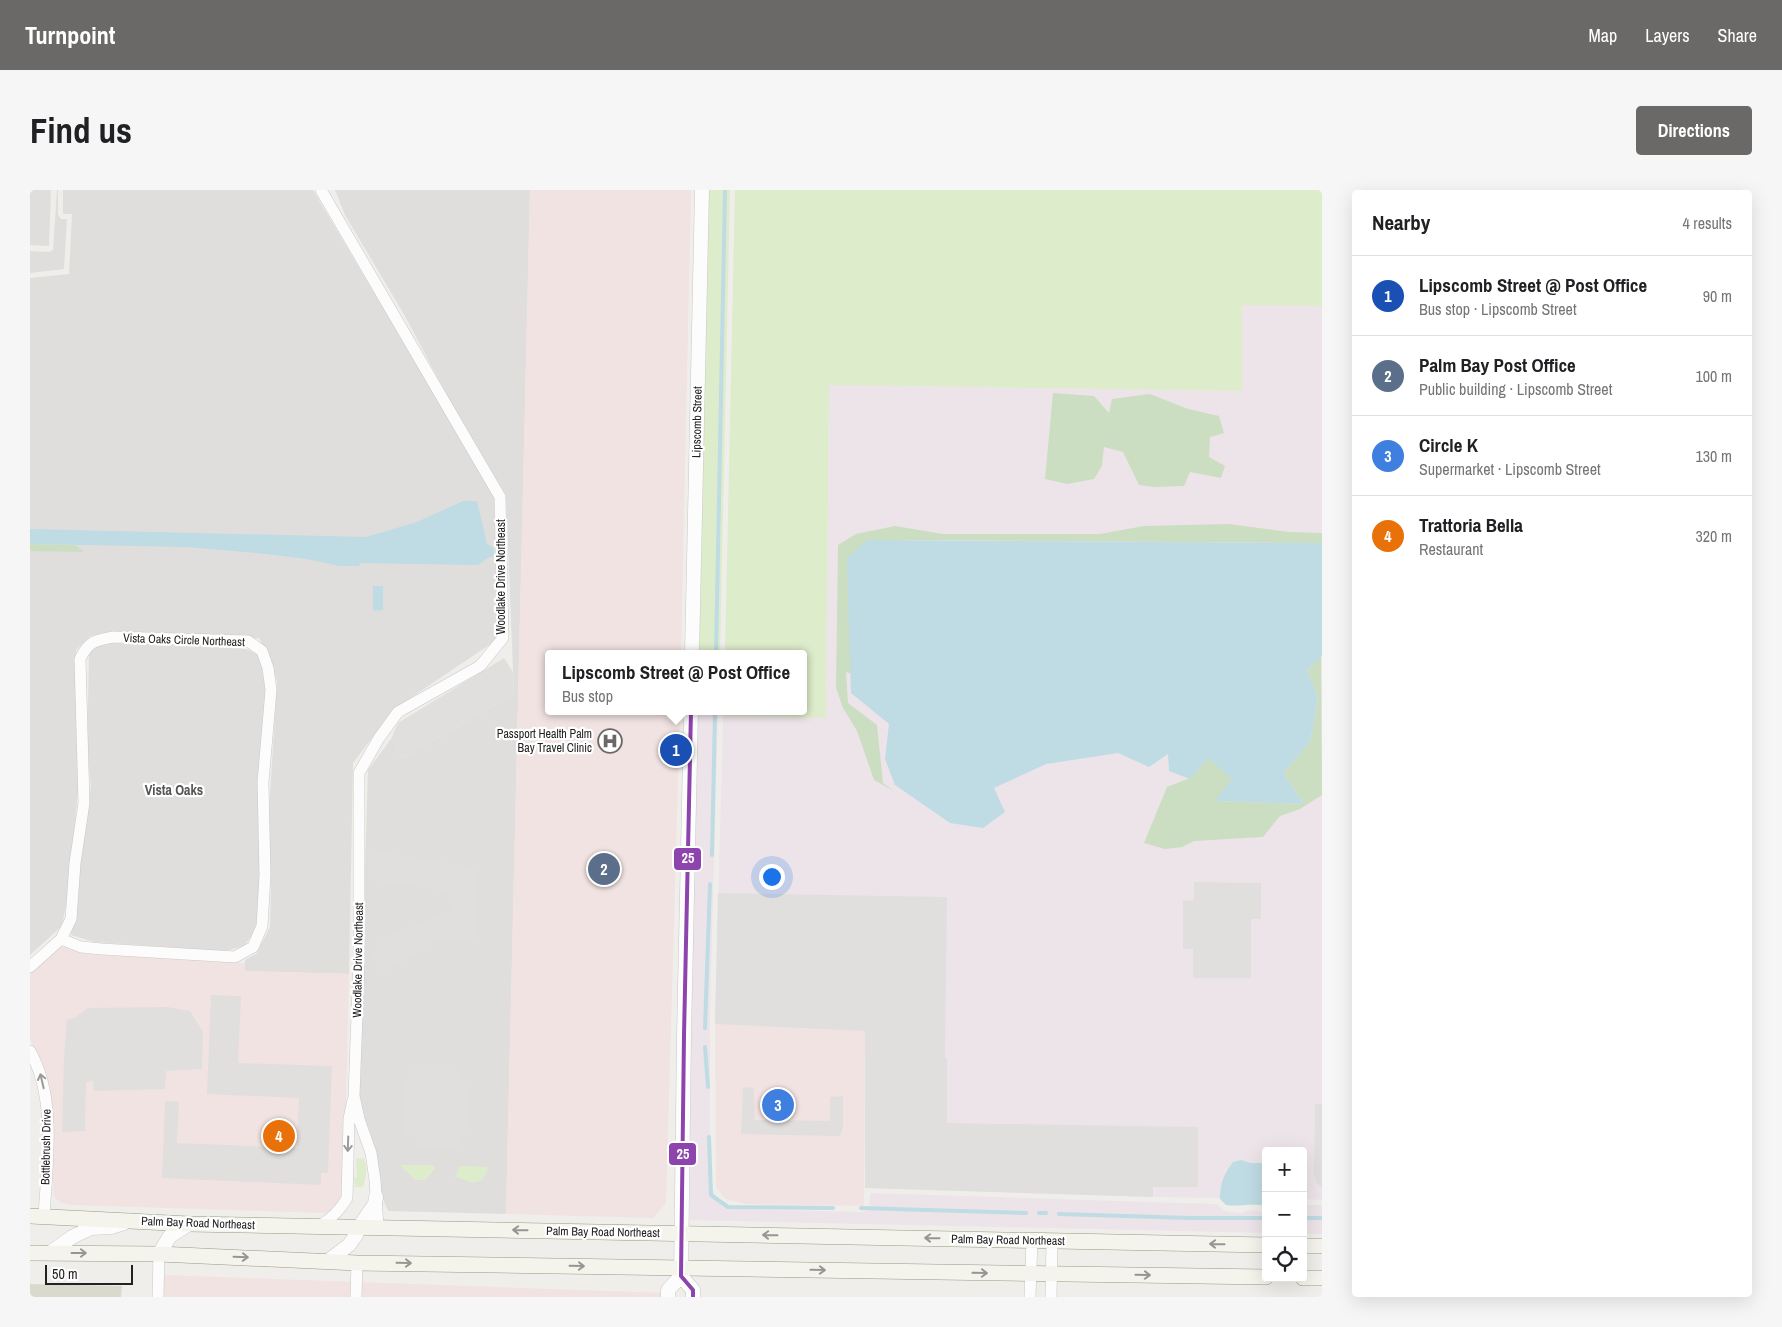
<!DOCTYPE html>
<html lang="en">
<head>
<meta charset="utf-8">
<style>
	body { margin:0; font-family:"Archivo Narrow",sans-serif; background:#f6f6f6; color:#202124 }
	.controls { position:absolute; right:15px; bottom:15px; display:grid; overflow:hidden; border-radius:5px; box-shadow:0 5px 20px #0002 }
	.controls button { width:45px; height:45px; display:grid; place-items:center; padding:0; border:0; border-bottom:1px solid #e0e0e0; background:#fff; color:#202124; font:25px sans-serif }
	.scale { position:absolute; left:15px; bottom:12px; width:88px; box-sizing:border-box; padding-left:5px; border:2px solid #222; border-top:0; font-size:14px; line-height:18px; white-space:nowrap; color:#222; -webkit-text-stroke:4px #fff; paint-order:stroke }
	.you { position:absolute; left:741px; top:686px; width:18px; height:18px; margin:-12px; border:4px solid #fff; border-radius:50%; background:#1a73e8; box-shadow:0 0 0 8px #1a73e833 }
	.badge { display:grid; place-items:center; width:32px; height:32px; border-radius:50%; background:#6a6968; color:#fff; font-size:16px; font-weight:700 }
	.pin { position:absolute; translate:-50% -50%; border:2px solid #fff; box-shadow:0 1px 5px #0006 }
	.popup { position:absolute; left:515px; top:460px; width:262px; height:65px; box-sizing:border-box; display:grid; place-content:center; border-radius:5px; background:#fff; filter:drop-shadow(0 1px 4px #0005); font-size:16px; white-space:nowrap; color:#757577 }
	.popup b { font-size:19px; color:#202124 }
	.popup::after { content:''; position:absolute; left:50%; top:100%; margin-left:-10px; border:10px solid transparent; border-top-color:#fff }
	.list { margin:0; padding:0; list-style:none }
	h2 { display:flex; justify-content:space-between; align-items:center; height:65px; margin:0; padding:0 20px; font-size:21px }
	h2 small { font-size:16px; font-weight:400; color:#757577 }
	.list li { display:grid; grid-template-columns:32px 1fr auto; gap:15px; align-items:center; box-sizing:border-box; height:80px; padding:0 20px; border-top:1px solid #e0e0e0 }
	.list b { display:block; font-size:19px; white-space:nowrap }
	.list p { margin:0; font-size:16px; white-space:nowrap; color:#757577 }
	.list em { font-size:16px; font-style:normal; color:#757577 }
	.icon { flex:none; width:28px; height:28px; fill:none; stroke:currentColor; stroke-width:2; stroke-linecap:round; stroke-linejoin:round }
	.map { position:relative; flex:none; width:1292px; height:1107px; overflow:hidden; border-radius:5px }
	header { display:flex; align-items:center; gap:30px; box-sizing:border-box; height:70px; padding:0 25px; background:#6a6968; color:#fff }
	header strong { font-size:24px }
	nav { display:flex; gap:28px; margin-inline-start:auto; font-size:18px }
	.intro { display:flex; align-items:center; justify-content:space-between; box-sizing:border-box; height:120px; padding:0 30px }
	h1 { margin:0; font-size:35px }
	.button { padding:12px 22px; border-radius:5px; background:#6a6968; color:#fff; font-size:18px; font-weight:700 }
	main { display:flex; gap:30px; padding:0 30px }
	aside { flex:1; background:#fff; border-radius:5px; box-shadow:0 5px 20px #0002 }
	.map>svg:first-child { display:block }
	.residential { fill:#dfdedc }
	.commercial { fill:#f1e3e1 }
	.industrial { fill:#ede4e9 }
	.construction { fill:#d9d9cd }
	.grass { fill:#ddeccb }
	.forest { fill:#cbdec1 }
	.parking { fill:#e0dfde }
	.water { fill:#bfdbe3 }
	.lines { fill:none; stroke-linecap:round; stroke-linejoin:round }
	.stream { stroke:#bfdbe3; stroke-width:4 }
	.minor-casing { stroke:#c9c8c7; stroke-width:12 }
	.tertiary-casing { stroke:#c9c8c7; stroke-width:15 }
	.secondary-casing { stroke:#999a82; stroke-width:16 }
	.minor { stroke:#fdfcfc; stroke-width:11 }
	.tertiary { stroke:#fdfcfc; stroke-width:14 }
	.secondary { stroke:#f4f4ed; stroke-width:15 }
	.bus-1-casing { stroke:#fff; stroke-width:8 }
	.bus-1 { stroke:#8e44ad; stroke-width:4 }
	.oneway { stroke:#9a9a9a }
	.oneway2 { stroke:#969692 }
	.labels { text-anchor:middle; stroke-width:4.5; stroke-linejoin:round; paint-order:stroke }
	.street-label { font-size:12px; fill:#222; stroke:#fff }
	.poi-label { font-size:12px; fill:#222; stroke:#fff; text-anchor:end }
	.neighbourhood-label { font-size:14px; font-weight:bold; fill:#555; stroke:#fff }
	.line-badge { stroke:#fff; stroke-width:2 }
	.badge-label { font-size:14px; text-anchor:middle; font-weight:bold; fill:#fff }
</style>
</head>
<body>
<header>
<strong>Turnpoint</strong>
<nav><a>Map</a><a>Layers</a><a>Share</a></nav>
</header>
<div class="intro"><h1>Find us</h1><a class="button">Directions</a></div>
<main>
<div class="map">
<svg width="1292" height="1107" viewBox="0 0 1292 1107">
	<rect width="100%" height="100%" fill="#f0eeeb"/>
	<path class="residential" d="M0,0h21l-2,56 -19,-1z
		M27,0h1v25l3,4h6l-3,50 -34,4v-22l19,1 4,-2z
		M33,0h250l181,306 7,128 -6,17 -101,68 -41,54 -4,211 -104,-3v-11l11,-6 14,-27 1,-34 -2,-81 8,-130 -6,-21 -12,-23 -128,-4 -41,2 -14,14 2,141 -11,108 -5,27 -32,29v-677l39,-4 3,-60h-9z
		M305,0h195l-24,1024 -118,-3 -6,-14 -4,-30 -20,-74 10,-323 23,-31 11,20 112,-65 -8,-199 -45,-73 -56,-106 -60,-101z
		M73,453l119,2 27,5 11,6 6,35 -4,171 -5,66 -13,18 -18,5 -132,-9 -23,-7 12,-103 8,-45 -4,-39 2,-93 5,-9z"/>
	<path class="commercial" d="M500,0h161l-10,464h-133v57h132l-14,492 -13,15 -147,-4z
		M29,756l27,8 159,9v8l104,3 -5,214 -3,11 -5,9 -10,5 -256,-8 -10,-3 -5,-4 -2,-9 -1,-83 -6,-30 -16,-37v-68z
		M685,834l150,6 -1,176 -118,-2 -21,-5 -9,-12z
		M132,1085l503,18v4h-503z"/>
	<path class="industrial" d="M1212,115l80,1v894l-19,-1v-48h-37v48l-113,-2 -288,-9v-157l-150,-7 8,-308 103,2 3,-333 413,6z
		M667,524h21l-8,298v175l2,4 11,13 23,5 118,3 5,-4 1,-15 347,11 8,7 16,2 7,-3 18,2v21l-576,-13 1,-227z
		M1273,1015h19v29h-19z"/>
	<path class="construction" d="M0,1094l92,2 -1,11h-91z"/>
	<path class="grass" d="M677,0h23l-10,464h-22z
		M705,0h587v116l-80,-1v86l-413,-6 -3,333 -103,-2v-5h81v-57h-79z
		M326,968l8,1c4,10 2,19 -1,28h-8l-1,-9 3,-1z
		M371,975h31l4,3 -11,12h-10l-7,-8 -5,-3z
		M430,976l28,1c-2,10 -9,19 -21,14 -6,-2 -6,-4 -12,-3z"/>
	<path class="forest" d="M1023,203l41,3 15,17 3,-14 38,-5 38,15 31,7 5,17 -14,4 -1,20 16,9 -4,12 -31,-6 -6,14 -30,1 -15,-2 -16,-33 -19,-5 -2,19 -8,13 -27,5 -22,-5z
		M1199,334l60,8 33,1v10l-418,-3 -28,144 -30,-12 2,31 29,22 6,58 11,8 -20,-11 -17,-49 -14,-23 -7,-20 2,-143 18,-11 39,-8 48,8h157l44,-8z
		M0,354l45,1 9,7 -54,-1z
		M1291,466l1,139 -22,14 -20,7 -17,21 -69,4 -12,6 -17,2 -21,-6 23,-56 23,-9 18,-21 24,22 -16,22 88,3 -21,-31 27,-31 8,-44 -11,-28z"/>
	<path class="parking" d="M474,468l9,14 1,22 -112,65 -11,-20 7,-16z
		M340,660l104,17 1,71h-34l-59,36 -10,-21 11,-6 -1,-8 71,-30 2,-12 -6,-5 -80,-13z
		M1164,692l67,1v36h-10v59h-58v-29h-10v-48l11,-1z
		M688,703l229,4 -2,161h2v65l251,4v60h-45v10l-288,-9v-157l-150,-7z
		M181,805l30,1 -3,67 94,3 -4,107h-7v12l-159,-7 3,-77 14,1 -2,41 120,5 2,-50 -92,-4z
		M137,817l23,4 13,21 -1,37 -36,2 -1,18 -71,2 -1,-10 -7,1 -1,49 -23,1 2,-75 3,-37 9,-3 12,-9z
		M379,881h51l-1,6 3,5h8v53h-11v12h-42l-1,-11h-10v-56h3z
		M713,897l11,1 1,32 75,1v-24l13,-1v32l-3,8 -99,-2z
		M1285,914h7v84l-6,-6 -2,-8z"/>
	<path class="water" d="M433,311h14l10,43 6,3 1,10h-5l-11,8 -118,-2 -1,3h-19l-33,-7 -50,-6 -69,-6 -158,-3v-15l336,8 51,-15z
		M838,350l454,3v113l-15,14 11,28 -8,44 -27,31 21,31 -89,-3 17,-22 -24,-21 -18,21 -21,-8 -1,-17 -19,13 -31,-14 -72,11 -52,24 11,24 -22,16 -33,-5 -55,-38 -10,-26 4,-35 -38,-31 -4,-135z
		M343,396h10v24l-10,1z
		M1211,970l10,3h15v43c-15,-3 -26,1 -40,-1l-6,-6c0,-16 4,-25 13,-37z"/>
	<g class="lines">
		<path class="stream" d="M686,464l9,-464
			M682,665l3,-144
			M675,838l5,-144
			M675,857l3,40
			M679,947l2,58 17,12 105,1
			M831,1018l165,5
			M1009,1023h7
			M1029,1024l132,4h75
			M1273,1028h19"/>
		<g class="minor-casing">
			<path id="minor" d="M291,0l179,307 3,141 -23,28 -82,46 -19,26 -20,35v188l-5,135 5,23 12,34 4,27 3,48
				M83,447l135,4 14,10 6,17 3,22 -8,92 2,93 -3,51 -9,21 -18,10 -133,-8 -21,-2 -20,-8 10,-20 4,-56 9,-60 -4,-144c8,-17 15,-19 33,-22z
				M0,777l31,-28
				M0,861c27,47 17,113 14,165
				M289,1036c12,-7 21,-15 28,-28l2,-79 4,-19
				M128,1107l1,-43
				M326,1107l1,-34
				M1000,1107l2,-57
				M1021,1107l1,-56"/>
		</g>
		<g class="tertiary-casing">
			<path id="tertiary" d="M662,464l10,-464
				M661,521l-7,324 -3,241 12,14v7
				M20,1063l22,-16 19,-9 20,-1 13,-4
				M129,1064l11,-18 19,-12
				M298,1071l21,-16 7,-10 3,-8 16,-23 1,-7
				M638,1107v-7l13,-14"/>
		</g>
		<g class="secondary-casing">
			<path id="secondary" d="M0,1026l159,8 1077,21
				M1273,1056h19
				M0,1063l129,1 198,9 909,14
				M1273,1088h19"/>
		</g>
		<use href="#minor" class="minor"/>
		<use href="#tertiary" class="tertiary"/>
		<use href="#secondary" class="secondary"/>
		<g class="bus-1-casing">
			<path id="bus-1" d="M661,521l-7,324 -3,241 12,14v7"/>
		</g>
		<use href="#bus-1" class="bus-1"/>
	</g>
	<defs><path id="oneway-shaft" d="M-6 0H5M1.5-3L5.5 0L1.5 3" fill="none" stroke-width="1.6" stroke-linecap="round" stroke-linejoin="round" transform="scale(1.25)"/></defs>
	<g class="oneway">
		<use href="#oneway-shaft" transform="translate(12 891) rotate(-103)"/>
		<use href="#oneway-shaft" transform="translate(318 954) rotate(92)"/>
	</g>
	<g class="oneway2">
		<use href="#oneway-shaft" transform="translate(490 1040) rotate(-179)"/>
		<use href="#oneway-shaft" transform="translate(740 1045) rotate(-179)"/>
		<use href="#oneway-shaft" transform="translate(902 1048) rotate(-179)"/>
		<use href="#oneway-shaft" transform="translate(1187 1054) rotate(-179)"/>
		<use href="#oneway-shaft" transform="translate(49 1063)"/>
		<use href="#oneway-shaft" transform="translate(211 1067) rotate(2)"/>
		<use href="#oneway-shaft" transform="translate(374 1073) rotate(1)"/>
		<use href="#oneway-shaft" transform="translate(547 1076) rotate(1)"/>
		<use href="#oneway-shaft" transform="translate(788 1080) rotate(1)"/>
		<use href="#oneway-shaft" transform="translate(950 1083) rotate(1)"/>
		<use href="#oneway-shaft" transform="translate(1113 1085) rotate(1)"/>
	</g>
	<defs>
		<g id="hospital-ring" transform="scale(1.25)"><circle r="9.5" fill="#fff" stroke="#6a6968" stroke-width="1.5"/><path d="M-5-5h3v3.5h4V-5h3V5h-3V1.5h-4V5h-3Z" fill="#6a6968"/></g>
	</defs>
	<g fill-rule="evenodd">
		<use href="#hospital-ring" x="580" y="551"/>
	</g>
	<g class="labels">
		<g class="street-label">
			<text transform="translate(667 232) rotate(-89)" y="4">Lipscomb Street</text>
			<text transform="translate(471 387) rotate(-90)" y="4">Woodlake Drive Northeast</text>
			<text transform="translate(154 450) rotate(2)" y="4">Vista Oaks Circle Northeast</text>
			<text transform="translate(328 770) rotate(-89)" y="4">Woodlake Drive Northeast</text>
			<text transform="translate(16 957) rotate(-89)" y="4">Bottlebrush Drive</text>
			<text transform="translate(168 1033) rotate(2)" y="4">Palm Bay Road Northeast</text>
			<text transform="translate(573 1042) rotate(1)" y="4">Palm Bay Road Northeast</text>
			<text transform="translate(978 1050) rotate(1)" y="4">Palm Bay Road Northeast</text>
		</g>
		<g class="poi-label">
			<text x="562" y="548">Passport Health Palm<tspan x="562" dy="14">Bay Travel Clinic</tspan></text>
		</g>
		<g class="neighbourhood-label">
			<text x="144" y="605">Vista Oaks</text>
		</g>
	</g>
	<g class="line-badge">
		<rect x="643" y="657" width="29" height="24" rx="5" fill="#8e44ad"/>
		<rect x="638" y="952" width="29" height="24" rx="5" fill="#8e44ad"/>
	</g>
	<g class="badge-label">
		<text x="658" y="673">25</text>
		<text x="653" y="969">25</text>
	</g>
</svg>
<div class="controls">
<button>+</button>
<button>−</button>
<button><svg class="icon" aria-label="locate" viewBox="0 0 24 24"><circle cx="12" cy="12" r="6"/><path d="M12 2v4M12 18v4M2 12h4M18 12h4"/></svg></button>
</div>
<div class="scale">50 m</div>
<div class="you"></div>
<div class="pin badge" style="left:646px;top:560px;background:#1a4fb4">1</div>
<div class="popup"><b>Lipscomb Street @ Post Office</b>Bus stop</div>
<div class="pin badge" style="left:574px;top:679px;background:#5c6f8a">2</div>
<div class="pin badge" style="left:748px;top:915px;background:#3f7fe0">3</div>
<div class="pin badge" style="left:249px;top:946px;background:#e8710a">4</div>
</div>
<aside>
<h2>Nearby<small>4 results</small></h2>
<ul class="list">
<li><span class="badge" style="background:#1a4fb4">1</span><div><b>Lipscomb Street @ Post Office</b><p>Bus stop · Lipscomb Street</p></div><em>90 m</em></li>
<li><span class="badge" style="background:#5c6f8a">2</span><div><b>Palm Bay Post Office</b><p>Public building · Lipscomb Street</p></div><em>100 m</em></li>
<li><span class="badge" style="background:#3f7fe0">3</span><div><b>Circle K</b><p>Supermarket · Lipscomb Street</p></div><em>130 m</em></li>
<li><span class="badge" style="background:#e8710a">4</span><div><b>Trattoria Bella</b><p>Restaurant</p></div><em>320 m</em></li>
</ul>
</aside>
</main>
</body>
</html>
